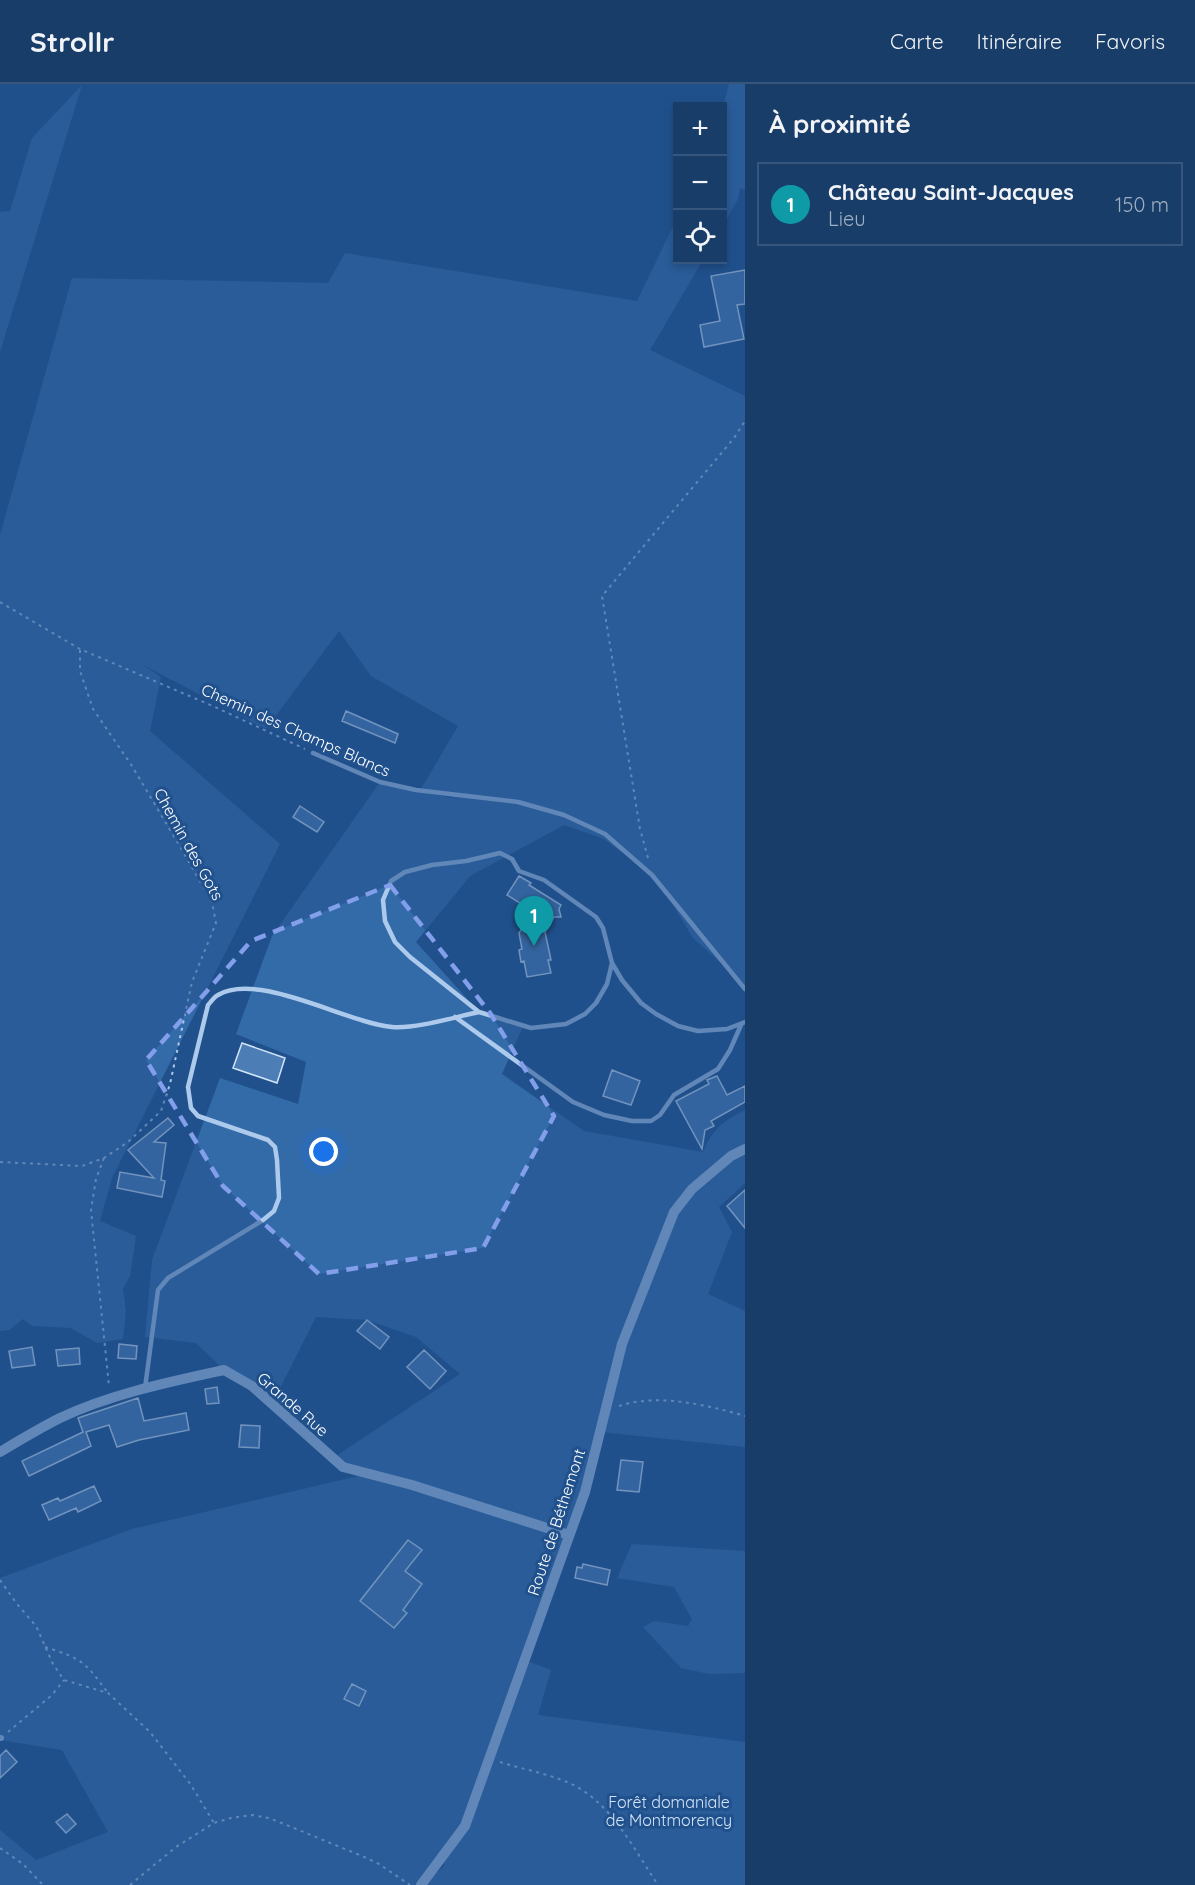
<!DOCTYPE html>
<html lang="fr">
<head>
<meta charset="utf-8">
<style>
	body { margin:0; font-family:Quicksand,sans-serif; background:#254871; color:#f1f3f6 }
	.controls { position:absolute; right:18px; top:18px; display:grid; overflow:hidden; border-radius:0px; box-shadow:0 3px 9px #0003 }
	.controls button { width:54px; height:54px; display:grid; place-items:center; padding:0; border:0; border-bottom:2px solid #36567d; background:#183d69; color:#f1f3f6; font:30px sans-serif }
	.you { position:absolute; left:324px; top:1068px; width:21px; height:21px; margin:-15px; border:4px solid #fff; border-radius:50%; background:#1a73e8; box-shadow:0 0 0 9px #1a73e833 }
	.badge { display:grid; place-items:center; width:39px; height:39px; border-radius:50%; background:#f9ce6d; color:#fff; font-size:20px; font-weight:700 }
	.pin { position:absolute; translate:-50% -50px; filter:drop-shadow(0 2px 3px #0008) }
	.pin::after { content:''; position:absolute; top:32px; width:21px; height:18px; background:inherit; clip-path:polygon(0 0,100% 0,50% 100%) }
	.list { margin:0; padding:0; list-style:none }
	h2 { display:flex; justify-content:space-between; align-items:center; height:78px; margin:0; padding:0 24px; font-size:26px }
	h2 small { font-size:20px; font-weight:400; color:#9faec0 }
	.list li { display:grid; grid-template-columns:39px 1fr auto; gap:18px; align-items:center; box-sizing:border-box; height:84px; margin:0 12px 12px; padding:0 12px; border:2px solid #36567d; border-radius:0px }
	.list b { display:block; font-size:22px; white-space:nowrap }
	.list p { margin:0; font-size:20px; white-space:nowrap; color:#9faec0 }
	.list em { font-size:20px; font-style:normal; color:#9faec0 }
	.icon { flex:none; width:33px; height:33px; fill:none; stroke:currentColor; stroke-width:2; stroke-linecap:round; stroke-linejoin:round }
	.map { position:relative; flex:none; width:745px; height:1801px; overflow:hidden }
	header { display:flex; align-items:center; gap:36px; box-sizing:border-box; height:84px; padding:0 30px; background:#183d69; border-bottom:2px solid #36567d }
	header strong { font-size:28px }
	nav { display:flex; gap:33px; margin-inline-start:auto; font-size:21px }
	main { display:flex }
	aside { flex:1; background:#183d69 }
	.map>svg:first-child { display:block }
	.green { fill:#336ba9 }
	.building { fill:#4c7db5; stroke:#d2e4f9; stroke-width:1.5 }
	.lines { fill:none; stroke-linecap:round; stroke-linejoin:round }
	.path { stroke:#adcaec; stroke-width:2; stroke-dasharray:3 4.5; stroke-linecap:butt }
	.service { stroke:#adcaec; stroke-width:4.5 }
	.minor { stroke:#adcaec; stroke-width:6 }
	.tertiary { stroke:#adcaec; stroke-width:10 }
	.marked { fill:none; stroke:#839eea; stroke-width:4.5; stroke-dasharray:12 8; stroke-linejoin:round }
	.labels { text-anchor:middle; stroke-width:6; stroke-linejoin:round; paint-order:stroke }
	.street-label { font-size:16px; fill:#fff; stroke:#20518c }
	.park-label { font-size:16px; fill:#d2e4f9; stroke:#20518c }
</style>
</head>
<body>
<header>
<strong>Strollr</strong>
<nav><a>Carte</a><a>Itinéraire</a><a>Favoris</a></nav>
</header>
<main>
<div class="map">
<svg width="745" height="1801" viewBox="0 0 745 1801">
	<rect width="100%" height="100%" fill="#20518c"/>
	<path class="green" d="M729,0h16v106l-5,-2 -2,11 -15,27 -1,-115z
		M82,1l-82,267v-140l10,-1 22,-73z
		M677,134l1,42h25l-53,90 95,46v25l-2,3 2,-1v566l-22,-24 -30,-27 -29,-48 -12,-15 -48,-36 -40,-14 -94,51 -54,66 63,70 45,12 -22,50 82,57 119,21c10,-23 20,-31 42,-42v73l-26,24 13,25 -24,62 37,17v136l-145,-15 -75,228 26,10 -13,45 207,27v143h-322l21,-19v-11l-23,30h-421v-55l36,30 72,-28 -46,-82 -62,-10v-162l132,-49 235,-55 -34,-16 127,-84 -44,-37 -49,-17 -51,-3 -44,87 -48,-34 -28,-27 -51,-6 7,-77 68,-182 78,26 8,-42 -70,-28 36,-98 108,-154 86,19 -45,-12 37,-63 -87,-50 -32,-45 -73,98 -125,-65 20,13 -11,54 130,113 -168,334 -12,43 36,15 -6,40 -7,13 3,22 -3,28 -26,4 -26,-15 -39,-2 -9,-7 -14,11 -9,1v-796l72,-257 256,5 17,-30 292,48z
		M632,1460l113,7v122l-36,1 -28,-6 -38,-41 11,-6 34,5 4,-7 -18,-32 -57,-9z"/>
	<path class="building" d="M745,186v34l-8,1 7,34 -40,8 -4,-22 20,-4 -9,-45z
		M346,627l52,23 -3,9 -53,-22z
		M300,722l24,16 -7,10 -24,-15z
		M519,792l12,7 -2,2 32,20 -2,4 2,8h-7l-9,15 6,28h-3l3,13 -24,4 -3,-16 -3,1 -2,-12 3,-1 -3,-16 14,-22 -26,-16z
		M242,959l43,15 -8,25 -44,-15z
		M612,986l28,11 -9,24 -28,-9z
		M717,992l10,19 18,-9v16l-34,19 3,5 -9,4 -3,19 -26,-48 33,-17 -2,-4z
		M168,1034l6,7 -20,17 12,1 -5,37 4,1 -3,16 -45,-9 3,-16 34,6 -26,-28z
		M745,1106v38l-18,-22z
		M367,1236l22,17 -9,12 -23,-18z
		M119,1260l18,2 -1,13 -18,-1z
		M32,1263l3,18 -23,3 -3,-17z
		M79,1264l1,16 -22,2 -2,-16z
		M424,1266l22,21 -16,18 -23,-22z
		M217,1303l2,16 -12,1 -2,-15z
		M138,1314l6,23 42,-8 3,17 -50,10 -22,7 -8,-22 -23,7 5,14 -62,30 -7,-15 61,-29 -5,-14z
		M241,1341l19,1 -1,22 -20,-1z
		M621,1376l22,2 -4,30 -22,-2z
		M94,1402l7,15 -23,11 -2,-4 -27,12 -7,-15 16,-7 2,3z
		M408,1456l14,10 -17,21 17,13 -19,26 4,3 -13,15 -34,-27z
		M583,1480l27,6 -3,15 -32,-7 2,-11 5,1z
		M352,1600l14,7 -7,15 -15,-7z
		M6,1666l11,12 -17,16v-22z
		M67,1730l9,10 -10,9 -10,-11z"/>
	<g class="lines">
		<path class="path" d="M0,518l80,47 135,58 90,42
			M648,774l-8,-29 -38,-233 132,-158 11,-17
			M104,1074l-8,21 -5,31 18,176
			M0,1078l82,4 22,-8 24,-16 33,-31 9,-27 22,-102 24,-59 -4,-21 -30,-52 -50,-84 -39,-57 -13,-38v-22
			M619,1322c39,-13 88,-1 126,10
			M0,1496l17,24 19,22 17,38 11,16 44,13 42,39 41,53 23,38
			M45,1563c38,12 40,15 63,46
			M8,1648l44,-37 12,-15
			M500,1678c22,7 45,11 67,20 43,18 66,66 91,103
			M0,1764l23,16 20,21
			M130,1801l46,-38 38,-24 17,-5 21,-3 17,3 20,8 73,30 17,8 31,21"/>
		<path class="service" d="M313,669l67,29 36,8 102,12 46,13 41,19 47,41 93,114
			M612,879l-5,21 -11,19 -11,11 -19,10 -35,4 -52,-16 -69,-55 -15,-15 -10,-21 -2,-21 8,-19 14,-9 27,-7 34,-4 34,-8 12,6 7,12 25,9 52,37 7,11 9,35 10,17 19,23 15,11 22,12 20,5 29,-2 18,-7
			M455,933l118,85 31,13 28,6h19l9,-6 14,-20 44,-26 12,-19 11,-25
			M145,1304l13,-98 10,-12 95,-58 11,-9 5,-13 -2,-38 -2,-13 -7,-7 -70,-24 -7,-8 -3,-21 20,-82c3,-3 6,-8 10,-10 40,-24 129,28 174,32 24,2 63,-10 87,-15"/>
		<path class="minor" d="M0,1654h1"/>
		<path class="tertiary" d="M0,1368c20,-12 40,-24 60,-34 51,-24 109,-36 164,-48l28,16 91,81 69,18 157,50
			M421,1801l44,-59 120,-334 37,-148 52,-132 18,-23 39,-33 14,-7"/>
	</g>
	<path d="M0 0H745V1801H0ZM390,801l100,128 64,103 -71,132 -164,26 -96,-88 -77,-126 105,-119z" fill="#20518c" fill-opacity=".55" fill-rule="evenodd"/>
	<path class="marked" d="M390,801l100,128 64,103 -71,132 -164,26 -96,-88 -77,-126 105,-119z"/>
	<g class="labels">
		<g class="street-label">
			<text transform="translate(296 646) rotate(24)" y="6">Chemin des Champs Blancs</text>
			<text transform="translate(189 760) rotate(61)" y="6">Chemin des Gots</text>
			<text transform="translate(293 1320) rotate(41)" y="6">Grande Rue</text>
			<text transform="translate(556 1438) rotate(-72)" y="6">Route de Béthemont</text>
		</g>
		<g class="park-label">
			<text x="669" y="1724">Forêt domaniale<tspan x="669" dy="18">de Montmorency</tspan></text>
		</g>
	</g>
</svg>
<div class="controls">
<button>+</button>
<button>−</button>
<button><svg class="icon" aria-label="locate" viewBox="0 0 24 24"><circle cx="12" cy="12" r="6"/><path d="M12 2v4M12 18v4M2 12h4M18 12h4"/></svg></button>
</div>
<div class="you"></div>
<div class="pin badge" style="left:534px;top:862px;background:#0f9aa8">1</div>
</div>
<aside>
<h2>À proximité<small></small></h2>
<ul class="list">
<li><span class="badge" style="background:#0f9aa8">1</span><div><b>Château Saint-Jacques</b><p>Lieu</p></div><em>150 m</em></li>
</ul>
</aside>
</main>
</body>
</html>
